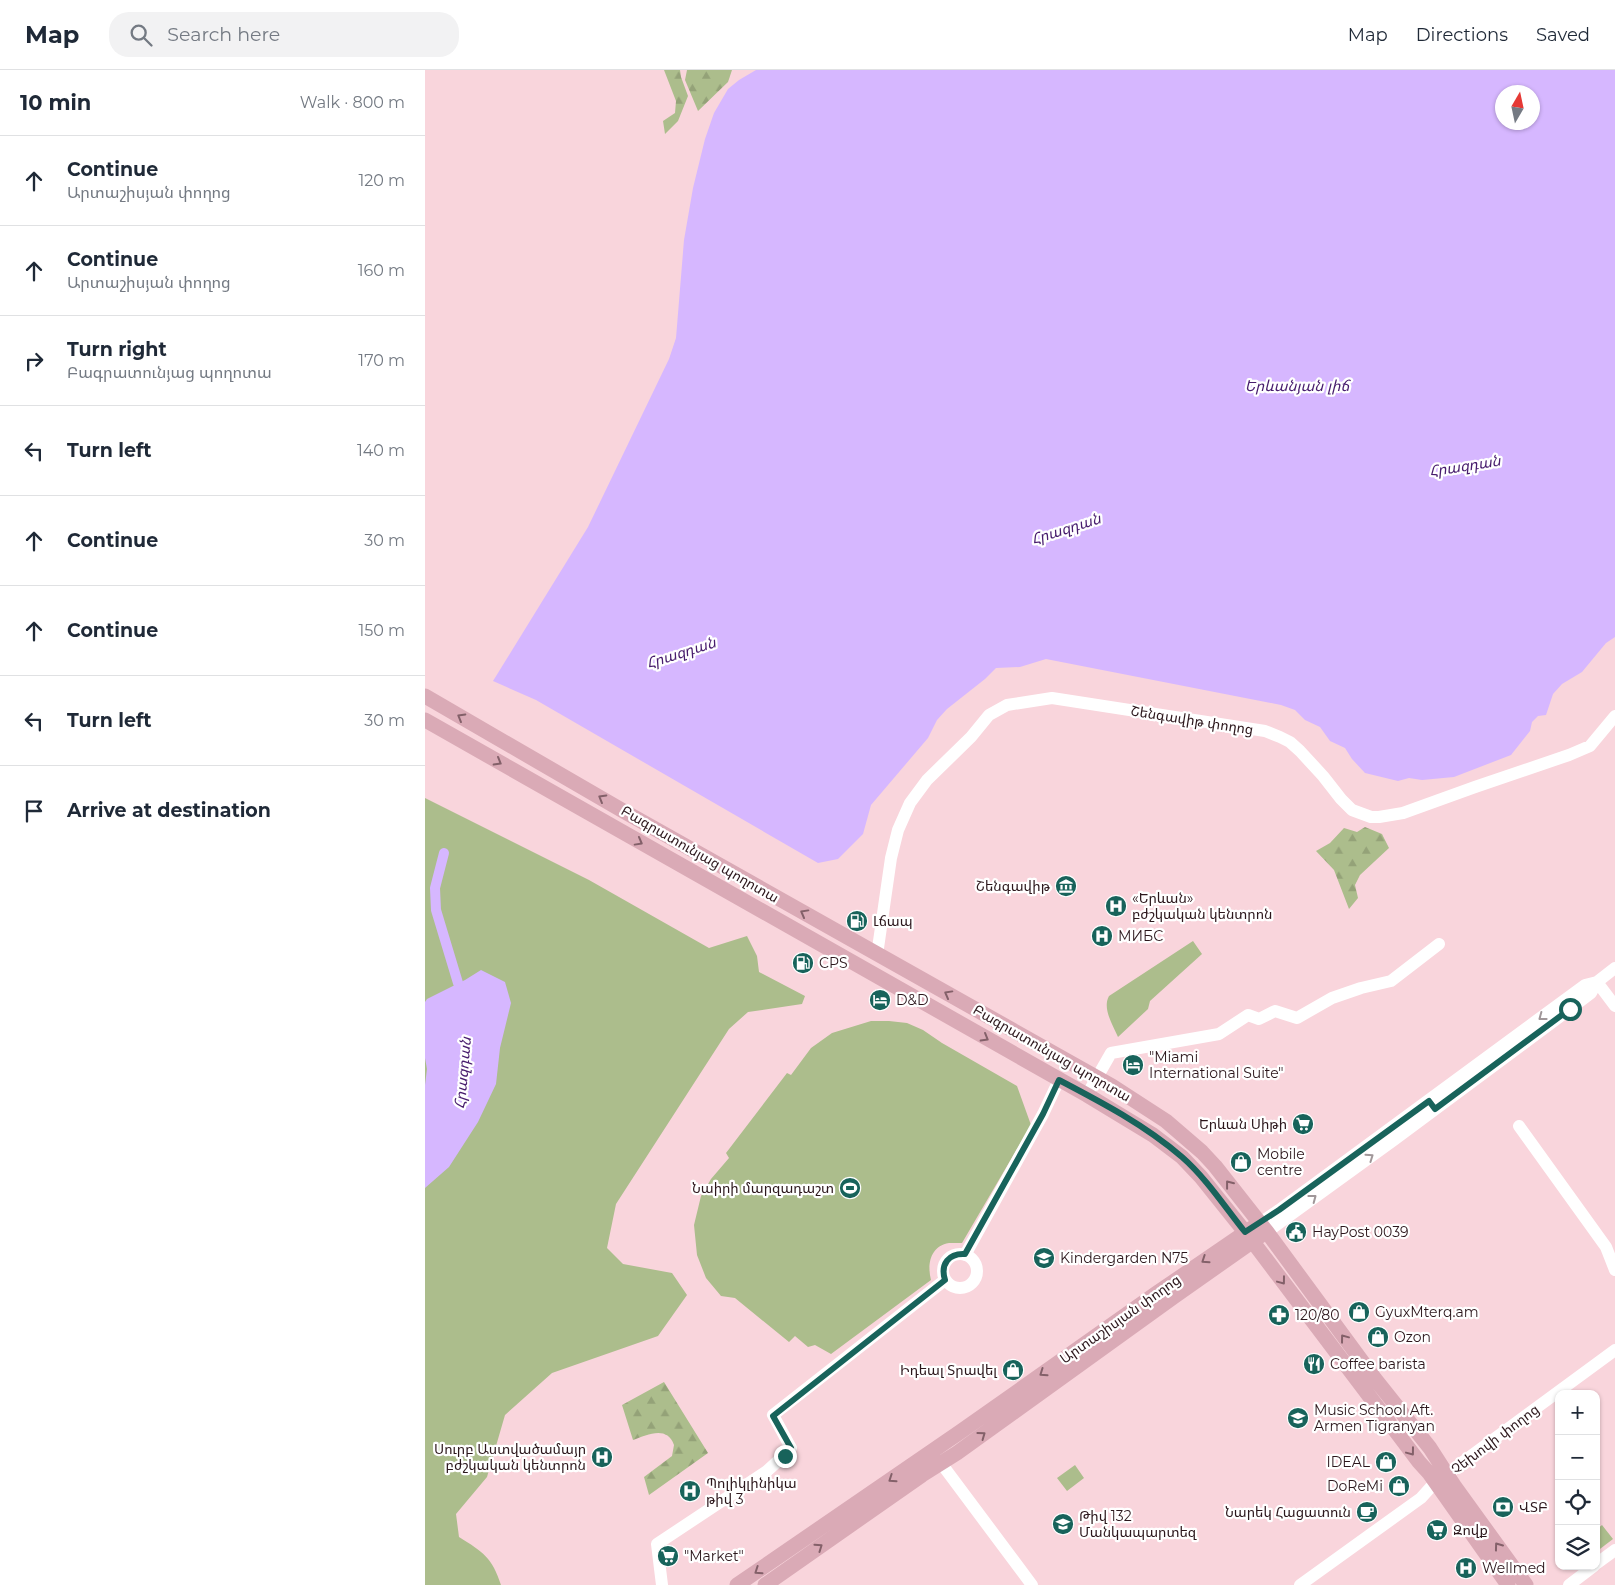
<!DOCTYPE html>
<html lang="en">
<head>
<meta charset="utf-8">
<style>
	body { margin:0; font-family:Montserrat,"Noto Sans Armenian",sans-serif; background:#f2f2f3; color:#1f2937 }
	.controls { position:absolute; right:15px; bottom:15px; display:grid; overflow:hidden; border-radius:10px; box-shadow:0 1px 4px #0004 }
	.controls button { width:45px; height:45px; display:grid; place-items:center; padding:0; border:0; border-bottom:1px solid #e0e1e3; background:#fff; color:#1f2937; font:25px sans-serif }
	.compass { position:absolute; left:1070px; top:15px; width:45px; height:45px; border-radius:50%; background:#fff; box-shadow:0 1px 4px #0004; rotate:9deg }
	.stop { position:absolute; width:15px; height:15px; margin:-11px; border:4px solid #18635b; border-radius:50%; background:#fff }
	.stop.end { background:#18635b; border-color:#fff; box-shadow:0 1px 5px #0008 }
	.list { margin:0; padding:0; list-style:none }
	h2 { display:flex; justify-content:space-between; align-items:center; height:65px; margin:0; padding:0 20px; font-size:21px }
	h2 small { font-size:16px; font-weight:400; color:#747a83 }
	.list li { display:grid; grid-template-columns:32px 1fr auto; gap:15px; align-items:center; box-sizing:border-box; height:90px; padding:0 20px; border-top:1px solid #e0e1e3 }
	.list b { display:block; font-size:19px; white-space:nowrap }
	.list p { margin:0; font-size:16px; white-space:nowrap; color:#747a83 }
	.list em { font-size:16px; font-style:normal; color:#747a83 }
	.icon { flex:none; width:28px; height:28px; fill:none; stroke:currentColor; stroke-width:2; stroke-linecap:round; stroke-linejoin:round }
	.map { position:relative; flex:none; width:1190px; height:1515px; overflow:hidden }
	header { display:flex; align-items:center; gap:30px; box-sizing:border-box; height:70px; padding:0 25px; background:#fff; border-bottom:1px solid #e0e1e3 }
	header strong { font-size:24px }
	nav { display:flex; gap:28px; margin-inline-start:auto; font-size:18px }
	.search { width:350px; height:45px; background:#f2f2f3; display:flex; align-items:center; gap:12px; box-sizing:border-box; padding:0 18px; border-radius:20px; color:#747a83; font-size:19px }
	main { display:flex }
	aside { flex:1; background:#fff }
	.map>svg:first-child { display:block }
	.green { fill:#acbd8c }
	.forest { fill:url(#forest-firs) }
	.water { fill:#d6b7ff; fill-rule:evenodd }
	.lines { fill:none; stroke-linecap:round; stroke-linejoin:round }
	.canal { stroke:#d6b7ff; stroke-width:10 }
	.minor { stroke:#fff; stroke-width:12 }
	.major { stroke:#daaab6; stroke-width:15 }
	.oneway { stroke:#836069 }
	.oneway2 { stroke:#a09799 }
	.route { stroke:#18635b; stroke-width:6 }
	.labels { text-anchor:middle; stroke-width:4.5; stroke-linejoin:round; paint-order:stroke }
	.street-label { font-size:14px; fill:#2c171c; stroke:#fff }
	.poi-label { font-size:14px; fill:#2c171c; stroke:#fff; text-anchor:start }
	.water-label { font-size:15px; font-style:italic; fill:#471c6d; stroke:#fff }
</style>
</head>
<body>
<header>
<strong>Map</strong>
<div class="search"><svg class="icon" aria-label="search" viewBox="0 0 24 24"><circle cx="10" cy="10" r="6"/><path d="M15 15l6 6"/></svg>Search here</div>
<nav><a>Map</a><a>Directions</a><a>Saved</a></nav>
</header>
<main>
<aside>
<h2>10 min<small>Walk · 800 m</small></h2>
<ul class="list">
<li><svg class="icon" aria-label="ahead" viewBox="0 0 24 24"><path d="M12 20V5M6 11l6-6 6 6"/></svg><div><b>Continue</b><p>Արտաշիսյան փողոց</p></div><em>120 m</em></li>
<li><svg class="icon" aria-label="ahead" viewBox="0 0 24 24"><path d="M12 20V5M6 11l6-6 6 6"/></svg><div><b>Continue</b><p>Արտաշիսյան փողոց</p></div><em>160 m</em></li>
<li><svg class="icon" aria-label="right" viewBox="0 0 24 24"><path d="M7 20v-9h11M14 6l5 5-5 5"/></svg><div><b>Turn right</b><p>Բագրատունյաց պողոտա</p></div><em>170 m</em></li>
<li><svg class="icon" aria-label="left" viewBox="0 0 24 24"><path d="M17 20v-9H6M10 6l-5 5 5 5"/></svg><div><b>Turn left</b></div><em>140 m</em></li>
<li><svg class="icon" aria-label="ahead" viewBox="0 0 24 24"><path d="M12 20V5M6 11l6-6 6 6"/></svg><div><b>Continue</b></div><em>30 m</em></li>
<li><svg class="icon" aria-label="ahead" viewBox="0 0 24 24"><path d="M12 20V5M6 11l6-6 6 6"/></svg><div><b>Continue</b></div><em>150 m</em></li>
<li><svg class="icon" aria-label="left" viewBox="0 0 24 24"><path d="M17 20v-9H6M10 6l-5 5 5 5"/></svg><div><b>Turn left</b></div><em>30 m</em></li>
<li><svg class="icon" aria-label="arrive" viewBox="0 0 24 24"><path d="M6 21V4h12l-3 4 3 4H6"/></svg><div><b>Arrive at destination</b></div></li>
</ul>
</aside>
<div class="map">
<svg width="1190" height="1515" viewBox="0 0 1190 1515">
	<defs>
		<pattern id="forest-firs" width="22" height="20" patternUnits="userSpaceOnUse" patternTransform="scale(1.25)"><rect width="22" height="20" fill="#acbd8c"/><path d="M5 1l3.5 6h-7zM16 11l3.5 6h-7z" fill="#94a278"/></pattern>
	</defs>
	<rect width="100%" height="100%" fill="#f9d5dc"/>
	<path class="green" d="M0,728l164,82 120,68 38,-12 10,20 2,16 46,24 -3,8 -54,8 -19,17 -113,175 -9,44 16,16 49,9 15,22 -29,41 -106,37 -47,42 -18,62 -31,37 3,23c24,15 33,20 42,48h-76z
		M768,871l9,13 -52,47 -2,8 -30,28c-5,-12 -16,-28 -9,-41z
		M446,951h18l18,2 16,7 19,13 75,43 14,39 -69,118c-5,0 -9,0 -13,0 -19,3 -22,22 -18,37l-100,74 -16,-9 -7,2 -13,-11 -6,6 -54,-44 -14,-2 -15,-18 -9,-23 -3,-30 7,-29 10,-17 18,-21 -3,-5 61,-80 4,2 20,-27 21,-15z
		M650,1395l9,13 -17,13 -10,-13z
		M1177,1455l11,14 -17,13v-22z"/>
	<path class="forest" d="M239,0h16l1,7 7,19 -10,25 -13,13 -2,-13 12,-8 1,-12z
		M262,0h45l-4,12 -30,29 -13,-31z
		M940,757l17,7 7,14 -29,27 -5,10 3,13 -9,11 -15,-39 -18,-19 14,-8 14,-15 13,4z
		M239,1312l44,71 -59,42 -5,-18 28,-21 2,-11c-7,-20 -27,-10 -41,-5l-11,-35z"/>
	<path class="water" d="M331,0h859v567l-9,6 -24,29 -20,12 -9,10 -7,21 -8,1 -6,6 -2,9 -19,24 -57,22 -32,3 -13,-2 -11,3 -33,-8 -13,-14 -7,-11 -15,-7 -10,-14 -15,-7 -10,-10 -14,-5 -235,-46 -26,8 -24,1 -11,11 -38,30 -10,11 -9,18 -57,67 -8,29 -25,25 -20,4 -282,-163 -43,-19 95,-154 81,-168 7,-21 8,-98 9,-52 12,-49 9,-26 14,-24 11,-9zM1078,22h30v30h-30z
		M56,900l24,12 6,21 -11,45 -4,36 -18,38 -29,45 -24,21v-103l2,-16 -2,-11v-56l2,-3 38,-19z"/>
	<g class="lines">
		<path class="canal" d="M19,783l-9,35 1,22 22,73"/>
		<path class="minor" d="M452,885l14,-97 7,-28 12,-27 17,-23 44,-43 18,-22 18,-10 45,-7 213,33 15,6 10,5 10,9 23,25 18,23 11,11 19,7h8l24,-4 72,-26 94,-32 21,-9 25,-30
			M1172,912l18,24
			M662,1025l24,-42 108,-19 29,-19 11,4 16,-8 22,7 35,-20 29,-10 30,-7 48,-37
			M1094,1056l87,121 9,23
			M835,1153l19,-13 306,-225 12,-3
			M842,1162l127,-92 176,-131 21,-16 6,-11 18,-14
			M518 1201a17 17 0 1 1 34 0a17 17 0 1 1-34 0Z
			M540,1185l78,-141 16,-34
			M510,1385l97,130
			M1171,1494l19,-14
			M237,1515l-5,-41 110,-73 23,-21 1,-2 -18,-33 172,-135
			M875,1515l121,-87 9,-10 34,-27 151,-111
			M1144,1515l25,-19"/>
		<path class="major" d="M0,626l200,116 487,274 54,35 36,31 13,14 52,66 108,147 55,69 25,39 71,98
			M0,650l662,375 66,40 29,22 19,20 52,65 166,220 10,11 79,112
			M312,1515l223,-153 197,-139 95,-65
			M340,1515l157,-110 35,-22 218,-157 85,-60"/>
	</g>
	<defs><path id="oneway-chevron" d="M-2-3.5L2.5 0L-2 3.5" fill="none" stroke-width="1.6" stroke-linecap="round" stroke-linejoin="round" transform="scale(1.25)"/></defs>
	<g class="oneway">
		<use href="#oneway-chevron" transform="translate(36 647) rotate(-150)"/>
		<use href="#oneway-chevron" transform="translate(73 692) rotate(30)"/>
		<use href="#oneway-chevron" transform="translate(177 728) rotate(-150)"/>
		<use href="#oneway-chevron" transform="translate(214 772) rotate(29)"/>
		<use href="#oneway-chevron" transform="translate(379 843) rotate(-151)"/>
		<use href="#oneway-chevron" transform="translate(523 924) rotate(-151)"/>
		<use href="#oneway-chevron" transform="translate(560 968) rotate(30)"/>
		<use href="#oneway-chevron" transform="translate(804 1114) rotate(-128)"/>
		<use href="#oneway-chevron" transform="translate(780 1190) rotate(146)"/>
		<use href="#oneway-chevron" transform="translate(857 1211) rotate(53)"/>
		<use href="#oneway-chevron" transform="translate(919 1268) rotate(-127)"/>
		<use href="#oneway-chevron" transform="translate(618 1303) rotate(145)"/>
		<use href="#oneway-chevron" transform="translate(557 1365) rotate(-36)"/>
		<use href="#oneway-chevron" transform="translate(986 1382) rotate(53)"/>
		<use href="#oneway-chevron" transform="translate(467 1409) rotate(146)"/>
		<use href="#oneway-chevron" transform="translate(1073 1476) rotate(-126)"/>
		<use href="#oneway-chevron" transform="translate(394 1477) rotate(-35)"/>
		<use href="#oneway-chevron" transform="translate(333 1501) rotate(146)"/>
	</g>
	<g class="oneway2">
		<use href="#oneway-chevron" transform="translate(1117 947) rotate(143)"/>
		<use href="#oneway-chevron" transform="translate(945 1087) rotate(-35)"/>
		<use href="#oneway-chevron" transform="translate(888 1128) rotate(-37)"/>
	</g>
	<g class="lines">
		<path class="route" d="M360,1386l5,-6 1,-2 -18,-32 172,-136c-5,-16 4,-27 20,-26l78,-140 16,-34c42,22 86,45 123,77 24,21 43,50 63,75l34,-22 150,-109 6,8 135,-100"/>
	</g>
	<defs>
		<g id="museum-disc" transform="scale(1.125)"><circle r="9.5" fill="#18635b" stroke="#fff"/><path d="M0-6L6-3V-2H-6V-3ZM-5-1h2V3h-2ZM-1-1h2V3h-2ZM3-1h2V3H3ZM-6 4H6V6H-6Z" fill="#fff"/></g>
		<g id="hospital-disc" transform="scale(1.125)"><circle r="9.5" fill="#18635b" stroke="#fff"/><path d="M-5-5h3v3.5h4V-5h3V5h-3V1.5h-4V5h-3Z" fill="#fff"/></g>
		<g id="fuel-disc" transform="scale(1.125)"><circle r="9.5" fill="#18635b" stroke="#fff"/><path d="M-5.5-6h7V0h2V4h1.3V-2.5L3-4.5l.8-.8L6-3V5H2.5V1h-1V6h-7ZM-4.2-4.7v3.2H.2V-4.7Z" fill="#fff"/></g>
		<g id="hotel-disc" transform="scale(1.125)"><circle r="9.5" fill="#18635b" stroke="#fff"/><path d="M-6-4.5h1.5V1H6V5H4.5V3h-9V5H-6ZM-4 0a1.8 1.8 0 1 1 3.6 0ZM.5 0V-2.5h3Q6-2.5 6 0Z" fill="#fff"/></g>
		<g id="supermarket-disc" transform="scale(1.125)"><circle r="9.5" fill="#18635b" stroke="#fff"/><path d="M-6-5.5h2.5l.6 2H6L4.5 2H-2.5L-4.4-4H-6ZM-1.5 3.2a1.3 1.3 0 1 0 .1 0ZM3 3.2a1.3 1.3 0 1 0 .1 0Z" fill="#fff"/></g>
		<g id="shop-disc" transform="scale(1.125)"><circle r="9.5" fill="#18635b" stroke="#fff"/><path d="M-5-2.5h2.3a2.7 3.5 0 0 1 5.4 0H5L5.5 6h-11ZM-1.5-2.5h3a1.5 2.3 0 0 0-3 0Z" fill="#fff"/></g>
		<g id="stadium-disc" transform="scale(1.125)"><circle r="9.5" fill="#18635b" stroke="#fff"/><path d="M0-5a6.5 5 0 1 0 0 10a6.5 5 0 1 0 0-10ZM-3.5-1.8h7v3.6h-7Z" fill="#fff"/></g>
		<g id="civic-disc" transform="scale(1.125)"><circle r="9.5" fill="#18635b" stroke="#fff"/><path d="M-.6-6.5H3V-4.5H.6V-3L4-1V1h2V6H-6V1h2V-1L-.6-3ZM-1.2 2.5V6h2.4V2.5Z" fill="#fff"/></g>
		<g id="school-disc" transform="scale(1.125)"><circle r="9.5" fill="#18635b" stroke="#fff"/><path d="M0-5L7-2L0 1L-7-2ZM-4 1L0 2.5L4 1V4Q0 6-4 4Z" fill="#fff"/></g>
		<g id="pharmacy-disc" transform="scale(1.125)"><circle r="9.5" fill="#18635b" stroke="#fff"/><path d="M-2-6h4v4h4v4h-4v4h-4v-4h-4v-4h4Z" fill="#fff"/></g>
		<g id="restaurant-disc" transform="scale(1.125)"><circle r="9.5" fill="#18635b" stroke="#fff"/><path d="M-5-6h1v4h1v-4h1v4h1v-4h1v5L-1.5 .5V6h-2V.5L-5-1ZM5-6V6H3V1.5H1.5Q1.5-4 5-6Z" fill="#fff"/></g>
		<g id="bank-disc" transform="scale(1.125)"><circle r="9.5" fill="#18635b" stroke="#fff"/><path d="M-6-4H6V4H-6ZM0-2.3a2.3 2.3 0 1 0 0 4.6a2.3 2.3 0 1 0 0-4.6Z" fill="#fff"/></g>
		<g id="cafe-disc" transform="scale(1.125)"><circle r="9.5" fill="#18635b" stroke="#fff"/><path d="M-5.5-4.5H6V0H3Q3 3.5 0 3.5H-2.5Q-5.5 3.5-5.5 0ZM3-3.2v2h1.7v-2ZM-6 4.5H4V6H-6Z" fill="#fff"/></g>
	</defs>
	<g fill-rule="evenodd">
		<use href="#museum-disc" x="641" y="816"/>
		<use href="#hospital-disc" x="691" y="836"/>
		<use href="#fuel-disc" x="432" y="851"/>
		<use href="#hospital-disc" x="677" y="866"/>
		<use href="#fuel-disc" x="378" y="893"/>
		<use href="#hotel-disc" x="455" y="930"/>
		<use href="#hotel-disc" x="708" y="995"/>
		<use href="#supermarket-disc" x="878" y="1054"/>
		<use href="#shop-disc" x="816" y="1092"/>
		<use href="#stadium-disc" x="425" y="1118"/>
		<use href="#civic-disc" x="871" y="1162"/>
		<use href="#school-disc" x="619" y="1188"/>
		<use href="#shop-disc" x="934" y="1242"/>
		<use href="#pharmacy-disc" x="854" y="1245"/>
		<use href="#shop-disc" x="953" y="1267"/>
		<use href="#restaurant-disc" x="889" y="1294"/>
		<use href="#shop-disc" x="588" y="1300"/>
		<use href="#school-disc" x="873" y="1348"/>
		<use href="#hospital-disc" x="177" y="1387"/>
		<use href="#shop-disc" x="961" y="1392"/>
		<use href="#shop-disc" x="974" y="1416"/>
		<use href="#hospital-disc" x="265" y="1421"/>
		<use href="#bank-disc" x="1078" y="1437"/>
		<use href="#cafe-disc" x="942" y="1442"/>
		<use href="#school-disc" x="638" y="1454"/>
		<use href="#supermarket-disc" x="1012" y="1460"/>
		<use href="#supermarket-disc" x="243" y="1486"/>
		<use href="#hospital-disc" x="1041" y="1498"/>
	</g>
	<g class="labels">
		<g class="street-label">
			<text transform="translate(767 650) rotate(9)" y="5">Շենգավիթ փողոց</text>
			<text transform="translate(275 784) rotate(30)" y="5">Բագրատունյաց պողոտա</text>
			<text transform="translate(627 983) rotate(30)" y="5">Բագրատունյաց պողոտա</text>
			<text transform="translate(695 1249) rotate(-35)" y="5">Արտաշիսյան փողոց</text>
			<text transform="translate(1070 1369) rotate(-37)" y="5">Չեխովի փողոց</text>
		</g>
		<g class="poi-label">
			<text x="625" y="821" text-anchor="end">Շենգավիթ</text>
			<text x="707" y="833">«Երևան»<tspan x="707" dy="16">բժշկական կենտրոն</tspan></text>
			<text x="448" y="856">Լճապ</text>
			<text x="693" y="871">МИБС</text>
			<text x="394" y="898">CPS</text>
			<text x="471" y="935">D&amp;D</text>
			<text x="724" y="992">"Miami<tspan x="724" dy="16">International Suite"</tspan></text>
			<text x="862" y="1059" text-anchor="end">Երևան Սիթի</text>
			<text x="832" y="1089">Mobile<tspan x="832" dy="16">centre</tspan></text>
			<text x="409" y="1123" text-anchor="end">Նաիրի մարզադաշտ</text>
			<text x="887" y="1167">HayPost 0039</text>
			<text x="635" y="1193">Kindergarden N75</text>
			<text x="950" y="1247">GyuxMterq.am</text>
			<text x="870" y="1250">120/80</text>
			<text x="969" y="1272">Ozon</text>
			<text x="905" y="1299">Coffee barista</text>
			<text x="572" y="1305" text-anchor="end">Իդեալ Տրավել</text>
			<text x="889" y="1345">Music School Aft.<tspan x="889" dy="16">Armen Tigranyan</tspan></text>
			<text x="161" y="1384" text-anchor="end">Սուրբ Աստվածամայր<tspan x="161" dy="16">բժշկական կենտրոն</tspan></text>
			<text x="945" y="1397" text-anchor="end">IDEAL</text>
			<text x="281" y="1418">Պոլիկլինիկա<tspan x="281" dy="16">թիվ 3</tspan></text>
			<text x="958" y="1421" text-anchor="end">DoReMi</text>
			<text x="1094" y="1442">ՎՏԲ</text>
			<text x="926" y="1447" text-anchor="end">Նարեկ Հացատուն</text>
			<text x="654" y="1451">Թիվ 132<tspan x="654" dy="16">Մանկապարտեզ</tspan></text>
			<text x="1028" y="1465">Զովք</text>
			<text x="259" y="1491">"Market"</text>
			<text x="1057" y="1503">Wellmed</text>
		</g>
		<g class="water-label">
			<text x="872" y="321">Երևանյան լիճ</text>
			<text transform="translate(1040 396) rotate(-9)" y="5">Հրազդան</text>
			<text transform="translate(641 459) rotate(-18)" y="5">Հրազդան</text>
			<text transform="translate(256 583) rotate(-18)" y="5">Հրազդան</text>
			<text transform="translate(38 1003) rotate(-85)" y="5">Հրազդան</text>
		</g>
	</g>
</svg>
<div class="controls">
<button>+</button>
<button>−</button>
<button><svg class="icon" aria-label="locate" viewBox="0 0 24 24"><circle cx="12" cy="12" r="6"/><path d="M12 2v4M12 18v4M2 12h4M18 12h4"/></svg></button>
<button><svg class="icon" aria-label="layers" viewBox="0 0 24 24"><path d="M12 4l9 5-9 5-9-5zM3 14l9 5 9-5"/></svg></button>
</div>
<svg class="compass" viewBox="-18 -18 36 36"><path d="M0-13l5 13h-10z" fill="#e53935"/><path d="M0 13l5-13h-10z" fill="#747a83"/></svg>
<div class="stop" style="left:1145px;top:939px"></div>
<div class="stop end" style="left:360px;top:1386px"></div>
</div>
</main>
</body>
</html>
